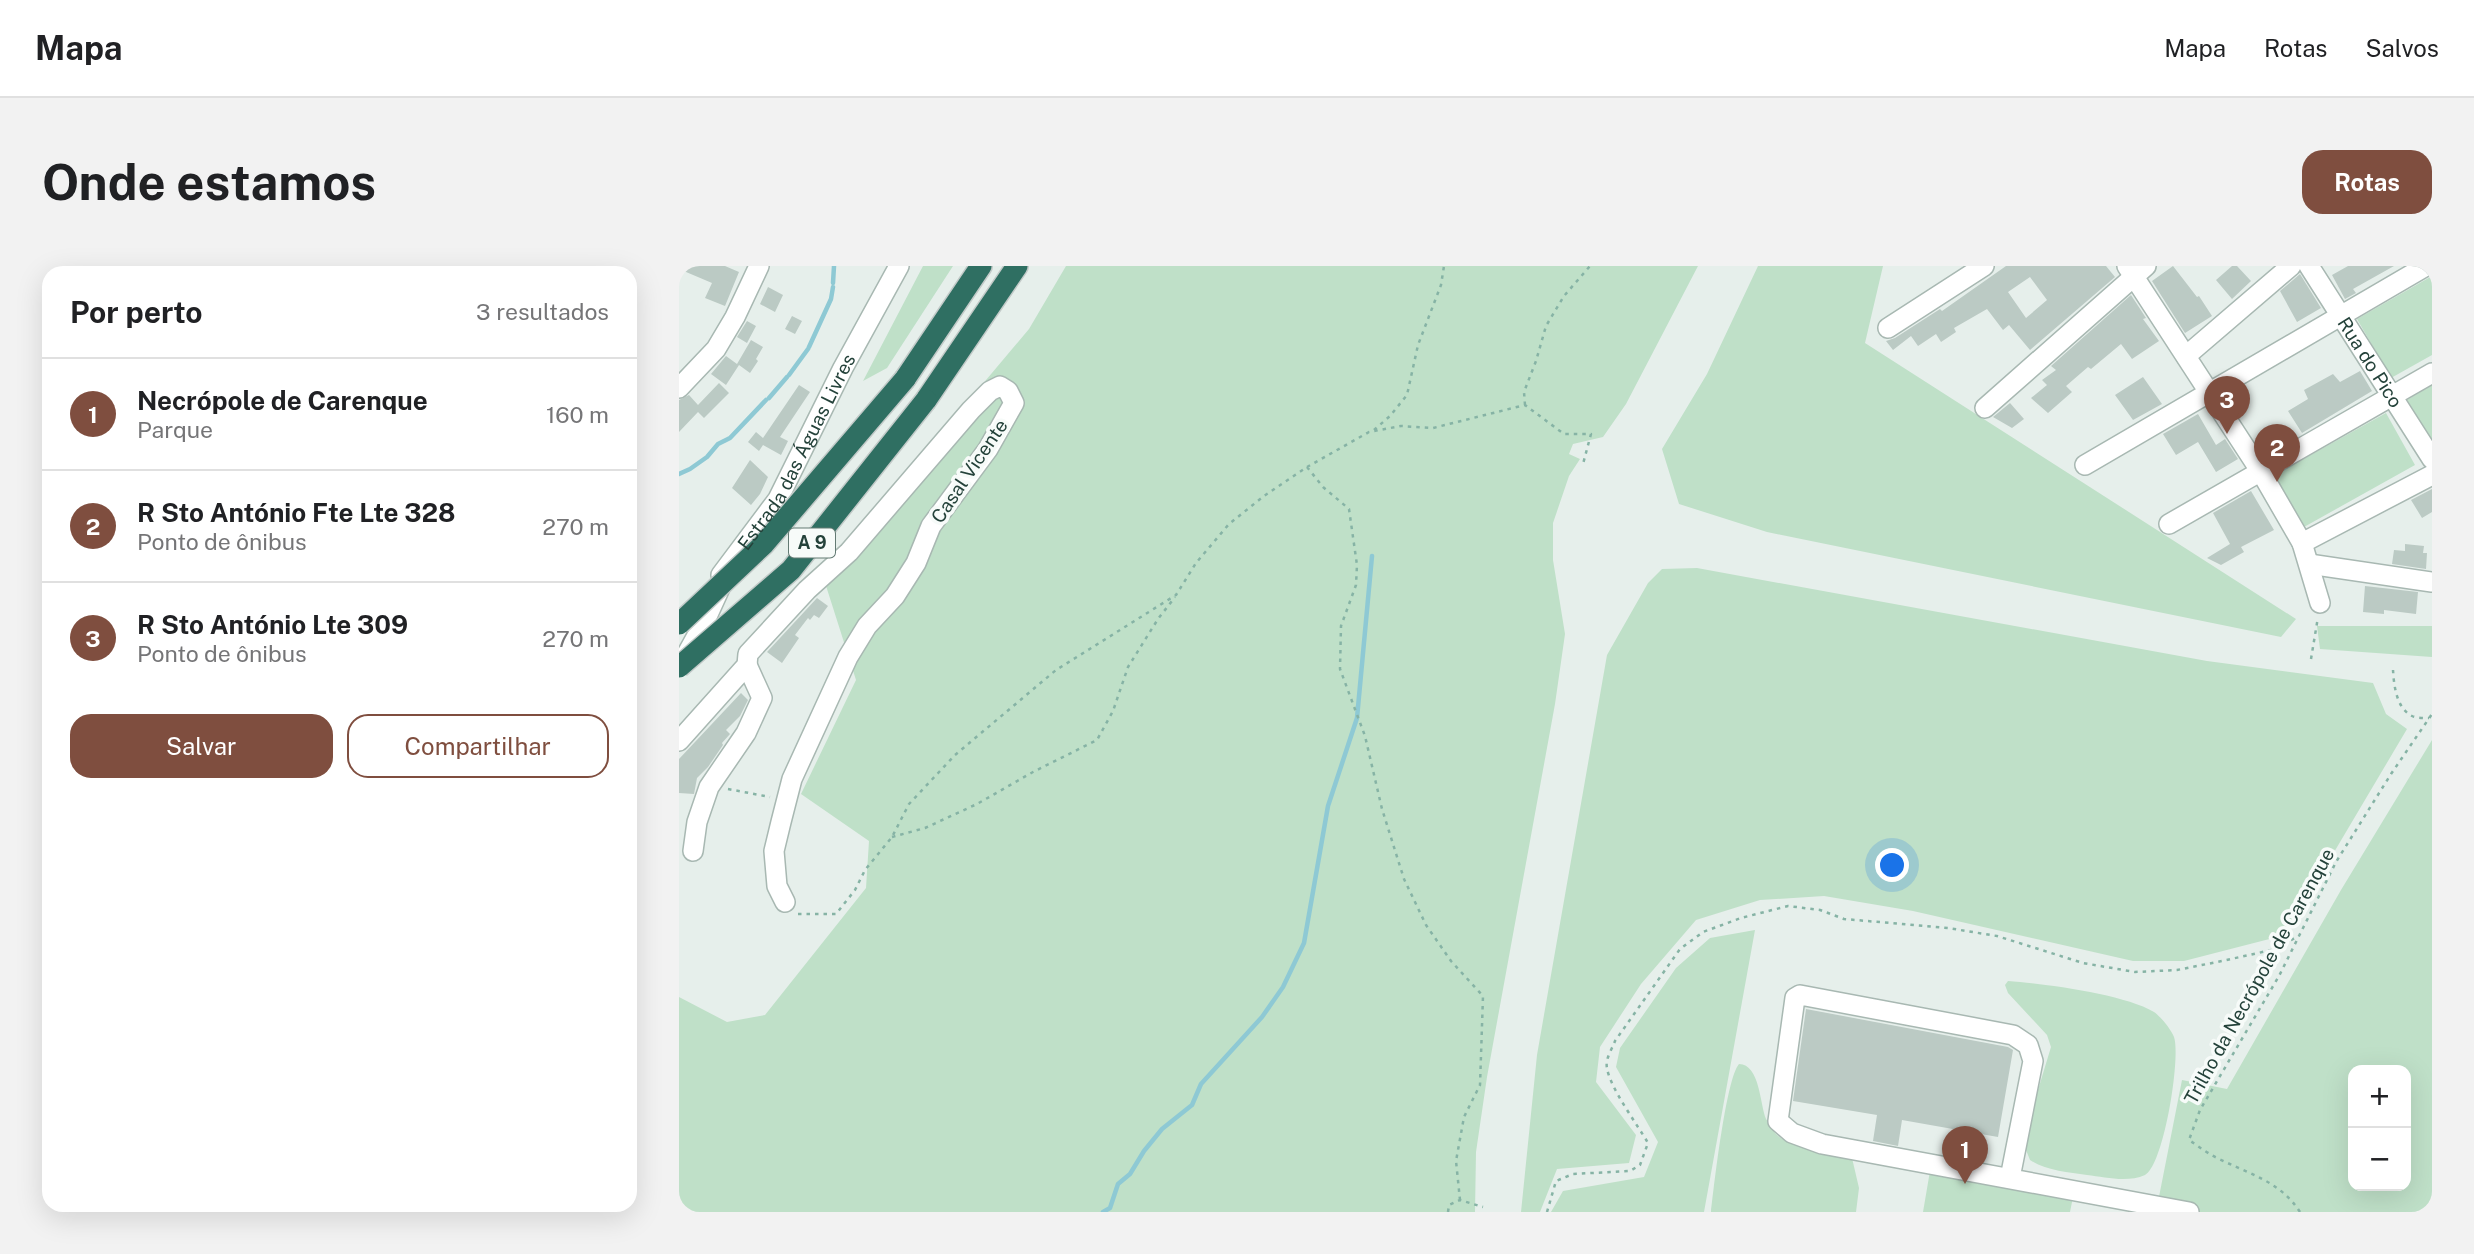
<!DOCTYPE html>
<html lang="pt">
<head>
<meta charset="utf-8">
<style>
	body { margin:0; font-family:"Public Sans",sans-serif; background:#f2f2f2; color:#202124 }
	.controls { position:absolute; right:21px; bottom:21px; display:grid; overflow:hidden; border-radius:14px; box-shadow:0 7px 28px #0002 }
	.controls button { width:63px; height:63px; display:grid; place-items:center; padding:0; border:0; border-bottom:2px solid #e0e0e0; background:#fff; color:#202124; font:35px sans-serif }
	.you { position:absolute; left:1214px; top:600px; width:24px; height:24px; margin:-18px; border:5px solid #fff; border-radius:50%; background:#1a73e8; box-shadow:0 0 0 10px #1a73e833 }
	.badge { display:grid; place-items:center; width:46px; height:46px; border-radius:50%; background:#7f4e3f; color:#fff; font-size:23px; font-weight:700 }
	.pin { position:absolute; translate:-50% -58px; filter:drop-shadow(0 2px 4px #0008) }
	.pin::after { content:''; position:absolute; top:37px; width:24px; height:21px; background:inherit; clip-path:polygon(0 0,100% 0,50% 100%) }
	.list { margin:0; padding:0; list-style:none }
	h2 { display:flex; justify-content:space-between; align-items:center; height:91px; margin:0; padding:0 28px; font-size:30px }
	h2 small { font-size:23px; font-weight:400; color:#757577 }
	.list li { display:grid; grid-template-columns:46px 1fr auto; gap:21px; align-items:center; box-sizing:border-box; height:112px; padding:0 28px; border-top:2px solid #e0e0e0 }
	.list b { display:block; font-size:26px; white-space:nowrap }
	.list p { margin:0; font-size:23px; white-space:nowrap; color:#757577 }
	.list em { font-size:23px; font-style:normal; color:#757577 }
	.actions { display:flex; gap:14px; padding:21px 28px }
	.actions a { flex:1; padding:16px 0; border:2px solid #7f4e3f; border-radius:21px; text-align:center; font-size:24px; color:#7f4e3f }
	.actions .main { background:#7f4e3f; color:#fff }
	.map { position:relative; flex:none; width:1753px; height:946px; overflow:hidden; border-radius:21px }
	header { display:flex; align-items:center; gap:42px; box-sizing:border-box; height:98px; padding:0 35px; background:#fff; border-bottom:2px solid #e0e0e0 }
	header strong { font-size:33px }
	nav { display:flex; gap:38px; margin-inline-start:auto; font-size:24px }
	.intro { display:flex; align-items:center; justify-content:space-between; box-sizing:border-box; height:168px; padding:0 42px }
	h1 { margin:0; font-size:49px }
	.button { padding:18px 32px; border-radius:21px; background:#7f4e3f; color:#fff; font-size:24px; font-weight:700 }
	main { display:flex; gap:42px; padding:0 42px }
	aside { flex:1; background:#fff; border-radius:21px; box-shadow:0 7px 28px #0002 }
	.map>svg:first-child { display:block }
	.green { fill:#bfe0c8; fill-rule:evenodd }
	.lines { fill:none; stroke-linecap:round; stroke-linejoin:round }
	.stream { stroke:#8ec9d4; stroke-width:4.5 }
	.building { fill:#bbcac4; fill-rule:evenodd }
	.minor-casing { stroke:#a8b8b2; stroke-width:22 }
	.highway-casing { stroke:#c2cac8; stroke-width:24 }
	.path { stroke:#86b3a5; stroke-width:2.5; stroke-dasharray:3.5 5; stroke-linecap:butt }
	.minor { stroke:#fff; stroke-width:19 }
	.highway { stroke:#2f6f62; stroke-width:21 }
	.highway-bridge-casing { stroke:#c2cac8; stroke-width:24; stroke-linecap:butt }
	.highway-bridge { stroke:#2f6f62; stroke-width:21 }
	.labels { text-anchor:middle; stroke-width:7; stroke-linejoin:round; paint-order:stroke }
	.shield { fill:#f7fbf9; stroke:#637a73; stroke-width:2 }
	.shield-label { font-size:18px; font-weight:bold; fill:#24423a }
	.street-label { font-size:19px; fill:#24423a; stroke:#f7fbf9 }
</style>
</head>
<body>
<header>
<strong>Mapa</strong>
<nav><a>Mapa</a><a>Rotas</a><a>Salvos</a></nav>
</header>
<div class="intro"><h1>Onde estamos</h1><a class="button">Rotas</a></div>
<main>
<aside>
<h2>Por perto<small>3 resultados</small></h2>
<ul class="list">
<li><span class="badge">1</span><div><b>Necrópole de Carenque</b><p>Parque</p></div><em>160 m</em></li>
<li><span class="badge">2</span><div><b>R Sto António Fte Lte 328</b><p>Ponto de ônibus</p></div><em>270 m</em></li>
<li><span class="badge">3</span><div><b>R Sto António Lte 309</b><p>Ponto de ônibus</p></div><em>270 m</em></li>
</ul>
<div class="actions"><a class="main">Salvar</a><a>Compartilhar</a></div>
</aside>
<div class="map">
<svg width="1753" height="946" viewBox="0 0 1753 946">
	<rect width="100%" height="100%" fill="#e6efeb"/>
	<path class="green" d="M244,0h30l-66,102 -24,13z
		M387,0h632l-72,138 -23,33 -30,7 -4,10 11,5 -11,17 -16,47v37l12,74 -10,70 -68,373 -11,75 -1,60h-796v-215l48,25 38,-7 101,-127 3,-47 -68,-47 55,-114 -36,-113 55,-55 154,-183z
		M1079,0h125l-18,77 431,276 -15,18 -514,-105 -88,-28 -17,-55 45,-75z
		M1753,10v79l-41,23 -34,-59z
		M1753,119v59l-25,-44z
		M1707,147l29,52 -111,62 -29,-52z
		M1018,302l510,93 166,22 13,31 21,15 -122,206 -101,26h-51l-220,-50 -89,-15 -64,4 -64,20 -55,64 -41,63 -4,35 40,53 -7,28 -72,6 -17,43h-19l16,-157 70,-400 41,-72 14,-14z
		M1638,360h115v31l-112,-8z
		M1753,474v472h-276l26,-132 45,9 114,-199zM1674,804h53v116h-53z
		M1076,664l-51,282h-153l12,-21 81,-14 14,-35 -42,-75 4,-19 56,-80 34,-30z
		M1329,715c37,3 115,13 146,31 6,4 17,17 20,25 7,20 -10,128 -29,138 -18,8 -40,2 -58,0 -19,-3 -41,-4 -57,-15l-4,-10 -1,-17 26,-86 -4,-12 -39,-42 -3,-8z
		M1060,798c21,0 21,41 27,55 3,4 6,10 9,14 12,15 58,20 77,25l7,30 -3,24h-145c3,-26 15,-133 28,-148z
		M1251,905l143,26 -3,15h-147z"/>
	<g class="lines">
		<path class="stream" d="M154,17l1,-17
			M130,81l22,-48 2,-12
			M110,109l19,-26
			M90,132l18,-21
			M0,208l11,-5 17,-12 11,-13 12,-6 36,-38
			M424,946l7,-4 8,-24 12,-10 14,-23 18,-22 30,-24 9,-21 61,-67 21,-30 21,-44 24,-137 29,-88 15,-162"/>
	</g>
	<path class="building" d="M0,0h46l14,6 -14,34 -20,-8 7,-15 -33,-14z
		M1327,0h100l9,11 -85,73 -21,-25 -6,5 -16,-21 -33,19 2,4 -15,10 -5,-8 -18,12 -7,-10 -18,14 -7,-9 9,-3 45,-29 2,2zM1351,11l17,23 -21,18 -18,-26z
		M1494,0l24,31 2,-1 13,20 -27,17 -33,-52z
		M1553,0h5l14,15 -19,18 -16,-19z
		M1669,0h46l-41,23 3,4 -11,6 -13,-24z
		M1621,8l21,34 -24,14 -17,-31z
		M89,21l15,8 -8,17 -15,-8z
		M1452,29l15,23 -3,1 16,22 -27,18 -11,-15 -30,25 -3,-2 -22,19 6,6 -24,21 -17,-15 16,-13 -5,-5 14,-10 -5,-4z
		M113,50l10,5 -7,13 -10,-5z
		M68,55l9,5 -9,17 -10,-6z
		M72,74l12,7 -7,12 2,2 -8,12 -11,-8 -13,20 -15,-11 15,-18 11,8z
		M1681,105l12,20 -70,42 -14,-22 20,-12 -4,-9 29,-16 7,8z
		M1464,111l19,27 -29,16 -18,-25z
		M40,117l10,10 -25,25 -6,-6 -19,20v-32l10,-5 9,10z
		M120,119l11,7 -30,45 8,4 -7,14 -18,-10 -4,6 -11,-9 8,-10 7,6z
		M1331,137l14,16 -12,9 -19,-11z
		M1519,148l18,31 9,-6 13,20 -22,13 -18,-30 -22,13 -13,-21z
		M71,194l18,17 -8,17 -9,11 -19,-17z
		M1753,223v23l-10,6 -11,-18z
		M1572,225l23,39 -33,17 3,5 -23,13 -14,-7 23,-14 -17,-31z
		M1726,278l19,2 -1,7h4l-1,16 -34,-5 2,-14 11,1z
		M1686,320l53,6 -2,22 -32,-4v4l-21,-2z
		M138,332l11,8 -9,12 -5,-3 -4,5 -2,-2 -13,17 4,3 -17,25 -15,-11z
		M62,427l7,7 -8,16 -14,14 4,4 -8,9 1,2 -15,22 -11,11 -3,16 -15,-1v-34z
		M1127,743l202,38 5,3 -15,87 -96,-17 -4,26 -25,-5 4,-26 -84,-14z"/>
	<g class="lines">
		<g class="minor-casing">
			<g id="minor">
				<path d="M1448,0l134,206 41,71 18,60"/>
				<path id="s1" d="M1630,0l123,193"/>
				<path d="M1209,62l96,-62"/>
				<path d="M1507,90l105,-90"/>
				<path d="M0,122l37,-39 19,-32 24,-51"/>
				<path d="M1306,142l161,-142"/>
				<path d="M1406,199l341,-199"/>
				<path d="M1490,258l263,-151"/>
				<path d="M1623,277l130,-68"/>
				<path d="M1630,298l123,18"/>
				<path id="s2" d="M42,309l57,-76 65,-131 56,-102"/>
				<path d="M4,395l21,-38 16,-35"/>
				<path d="M0,475l68,-76 1,-11 59,-64 42,-38 122,-142 19,-19 10,-5 8,5 6,12 -26,46 -57,77 -15,37 -21,33 -28,30 -19,31 -56,122 -11,43 -7,29 3,35 8,16"/>
				<path d="M14,585l4,-29 12,-35 37,-54 16,-35 -15,-33"/>
				<path d="M1331,912l23,-117 -5,-16 -15,-10 -213,-40 -5,3 -17,123 14,12 30,11 367,68"/>
			</g>
		</g>
		<g class="highway-casing">
			<path id="highway" d="M226,113l76,-113
				M247,134l91,-134"/>
		</g>
		<path class="path" d="M846,139l-1,-13 12,-31 10,-35 18,-30 26,-30
			M695,164l16,-14 17,-21 11,-50 23,-60 3,-19
			M628,201l16,20 26,22 8,56 -1,20 -15,41 -1,43 25,67 17,73 22,70 22,46 25,36 32,35 -3,89 -16,32 -8,44 4,39
			M1632,393l7,-42
			M1714,404c1,15 3,38 19,46 4,2 12,2 17,2
			M49,523l42,8
			M213,571l33,-9 52,-24 56,-32 64,-32 16,-29 15,-44 30,-48 17,-22
			M119,648h38l19,-24 10,-20 27,-33 17,-33 46,-49 101,-85 120,-75 20,-32 33,-39 35,-28 43,-29 62,-35 32,-6 32,2 92,-23 39,29h27l-8,30
			M769,946l1,-7 11,-5 23,7
			M868,946l9,-31 17,-7 57,-3 10,-6 8,-22c-11,-19 -38,-55 -41,-75 -2,-9 5,-19 8,-27l65,-92 23,-17 38,-14 47,-12 32,4 24,9 104,9 49,8 86,27 52,9 42,-2 45,-9 54,-12 22,-13
			M1621,946c-20,-31 -51,-38 -83,-54 -10,-5 -19,-12 -28,-18l11,-30 79,-134 57,-114 55,-88 41,-60"/>
		<use href="#minor" class="minor"/>
		<use href="#highway" class="highway"/>
		<g class="highway-bridge-casing">
			<path id="highway-bridge" d="M0,358l85,-80 141,-165
				M0,401l112,-97 135,-170"/>
		</g>
		<use href="#highway-bridge" class="highway-bridge"/>
	</g>
	<g class="labels">
		<rect class="shield" x="110" y="262.5" width="46" height="29" rx="5"/>
		<g class="shield-label">
			<text x="133" y="283">A 9</text>
		</g>
		<g class="street-label">
			<text dy="7" stroke="none"><textPath href="#s1" startOffset="114">Rua do Pico</textPath></text>
			<text dy="7" stroke="none"><textPath href="#s2" startOffset="145">Estrada das Águas Livres</textPath></text>
			<text transform="translate(290 205) rotate(-56)" y="7">Casal Vicente</text>
			<text transform="translate(1580 710) rotate(-61)" y="7">Trilho da Necrópole de Carenque</text>
		</g>
	</g>
</svg>
<div class="controls">
<button>+</button>
<button>−</button>
</div>
<div class="you"></div>
<div class="pin badge" style="left:1286px;top:918px">1</div>
<div class="pin badge" style="left:1598px;top:216px">2</div>
<div class="pin badge" style="left:1548px;top:168px">3</div>
</div>
</main>
</body>
</html>
